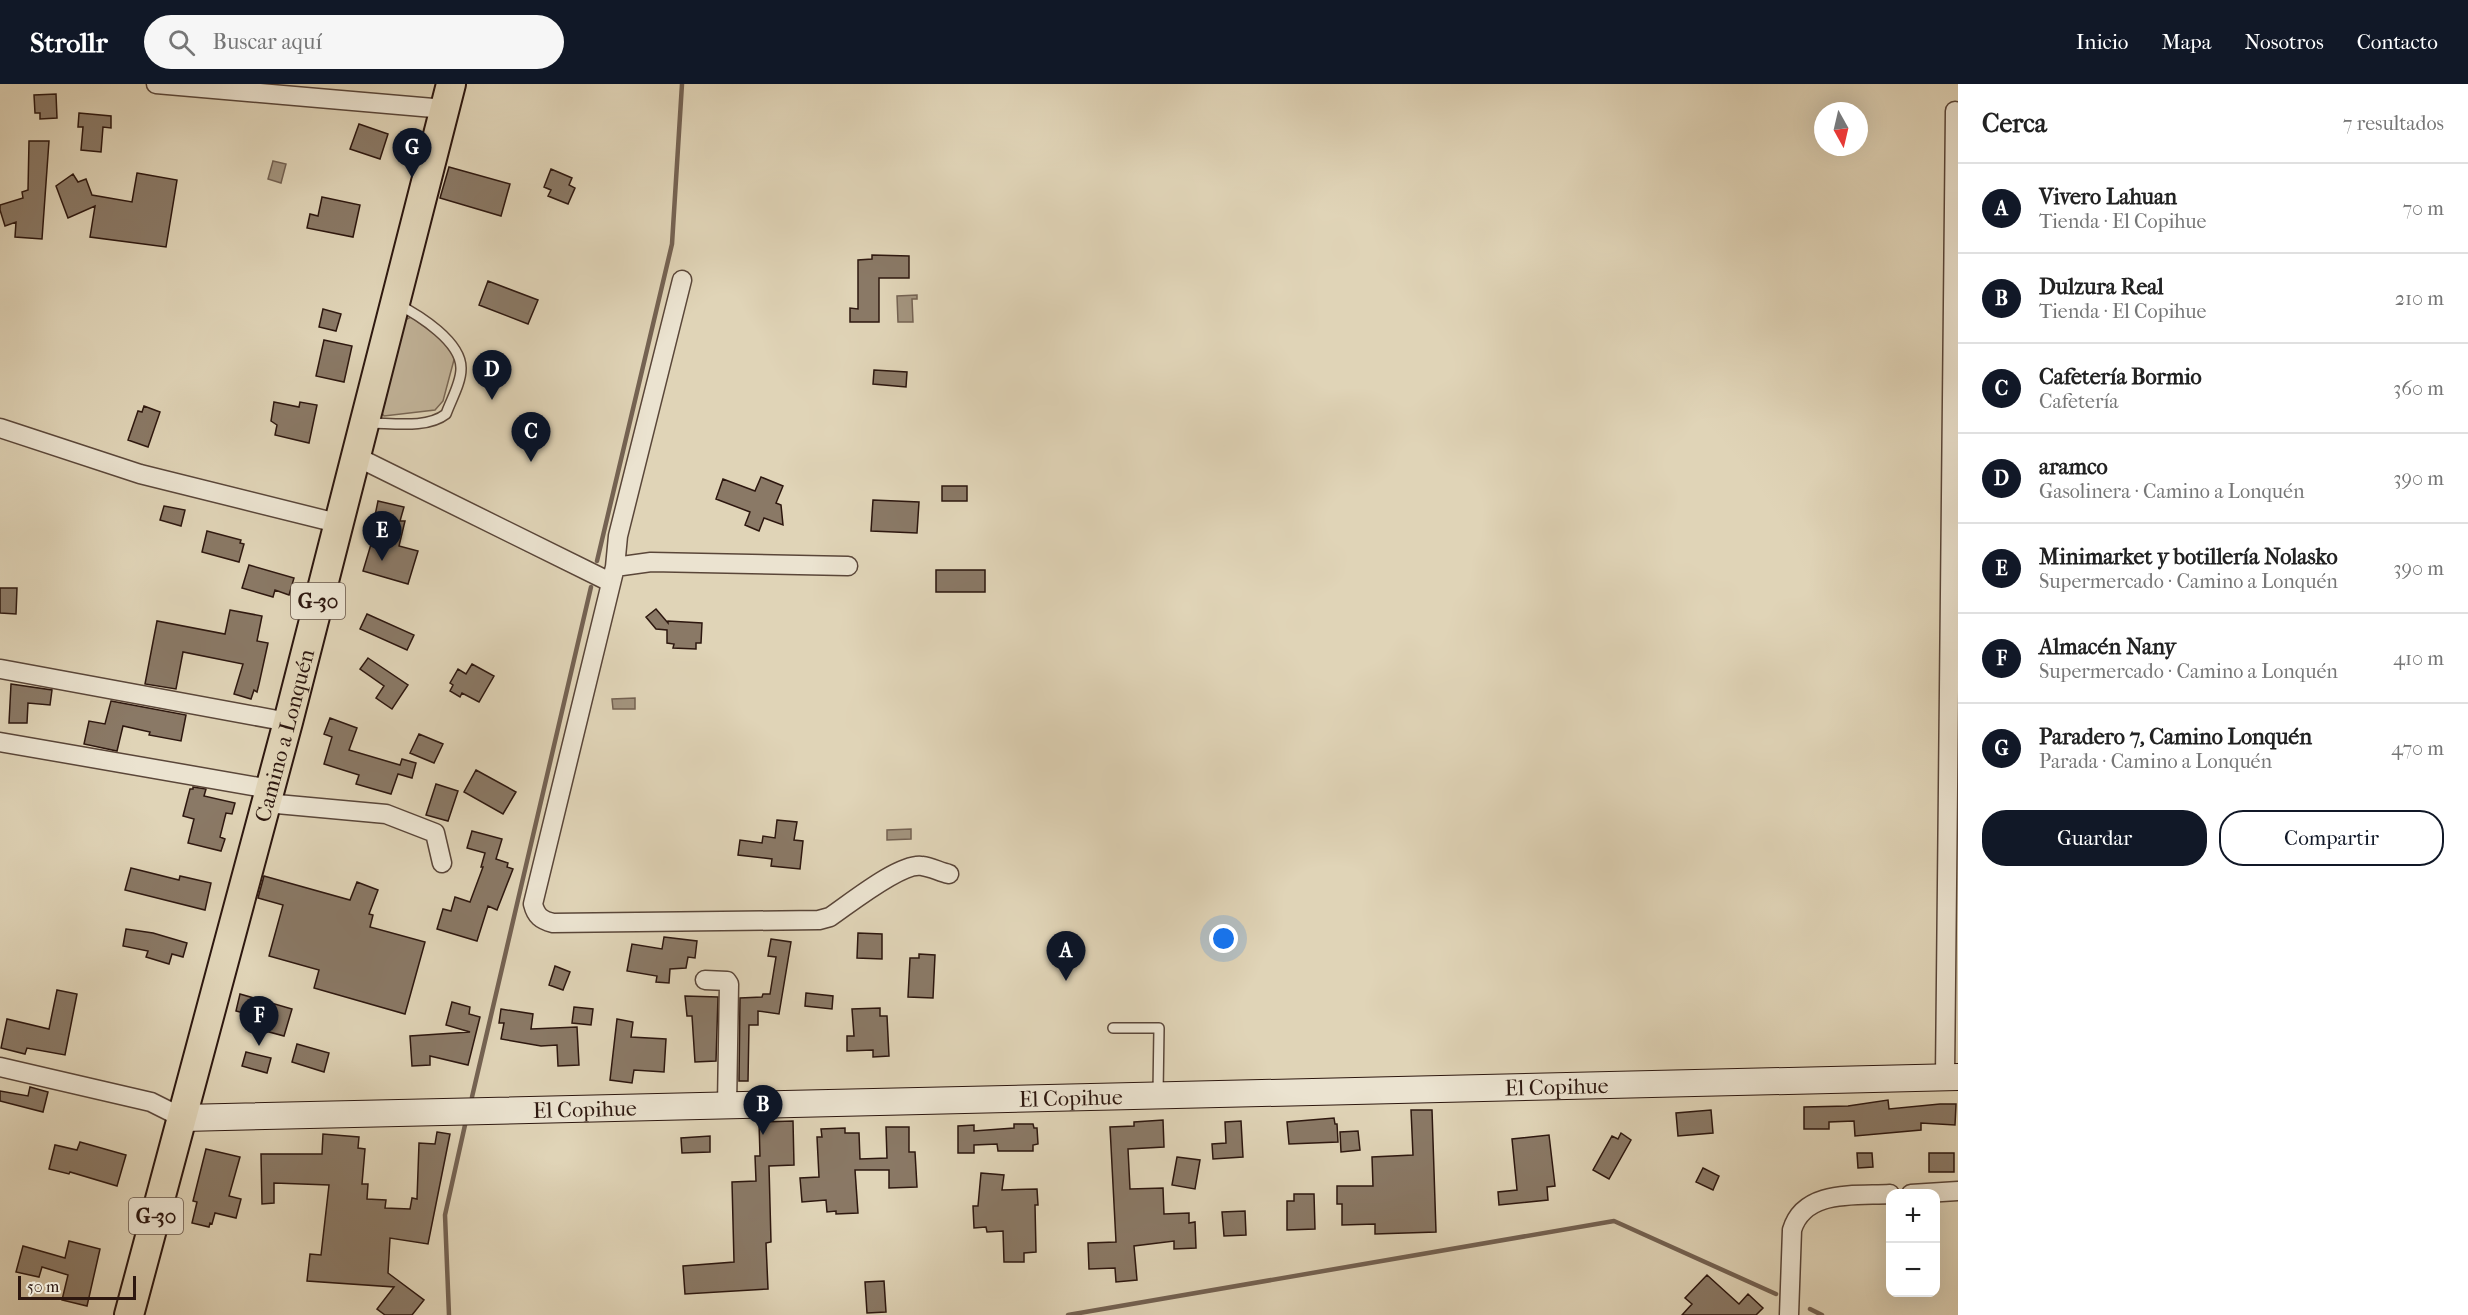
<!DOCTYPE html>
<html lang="es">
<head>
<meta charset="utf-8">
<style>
	body { margin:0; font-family:"IM FELL French Canon",serif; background:#f6f6f6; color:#222 }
	.controls { position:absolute; right:18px; bottom:18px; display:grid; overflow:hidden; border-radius:12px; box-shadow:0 6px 24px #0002 }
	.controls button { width:54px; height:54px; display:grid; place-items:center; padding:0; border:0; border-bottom:2px solid #e0e0e0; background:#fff; color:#222; font:30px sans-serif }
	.compass { position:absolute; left:1814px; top:18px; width:54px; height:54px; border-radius:50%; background:#fff; box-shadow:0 6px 24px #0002; rotate:172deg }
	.scale { position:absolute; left:18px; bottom:15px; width:118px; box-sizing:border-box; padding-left:6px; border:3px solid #2d170f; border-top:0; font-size:16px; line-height:21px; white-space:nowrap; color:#2d170f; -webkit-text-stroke:4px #ebe3d0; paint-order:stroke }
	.you { position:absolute; left:1224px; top:855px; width:21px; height:21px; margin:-15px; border:4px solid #fff; border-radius:50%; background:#1a73e8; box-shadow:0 0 0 9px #1a73e833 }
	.badge { display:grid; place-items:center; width:39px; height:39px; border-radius:50%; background:#111827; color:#fff; font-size:20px; font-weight:700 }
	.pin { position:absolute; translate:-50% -50px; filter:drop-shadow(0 2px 3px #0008) }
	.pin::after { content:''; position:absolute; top:32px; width:21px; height:18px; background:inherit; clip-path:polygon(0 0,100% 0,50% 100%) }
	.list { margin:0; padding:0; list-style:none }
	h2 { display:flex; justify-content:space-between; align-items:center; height:78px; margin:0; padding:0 24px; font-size:26px }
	h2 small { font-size:20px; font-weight:400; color:#767676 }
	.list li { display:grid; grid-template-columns:39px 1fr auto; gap:18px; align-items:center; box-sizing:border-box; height:90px; padding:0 24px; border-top:2px solid #e0e0e0 }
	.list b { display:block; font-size:22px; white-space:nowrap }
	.list p { margin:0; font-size:20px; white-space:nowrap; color:#767676 }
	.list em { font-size:20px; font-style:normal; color:#767676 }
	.actions { display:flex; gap:12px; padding:18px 24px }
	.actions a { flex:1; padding:14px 0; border:2px solid #111827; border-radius:24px; text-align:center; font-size:21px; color:#111827 }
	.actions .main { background:#111827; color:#fff }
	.icon { flex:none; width:33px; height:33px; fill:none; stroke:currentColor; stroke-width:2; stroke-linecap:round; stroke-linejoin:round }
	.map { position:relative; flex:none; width:1958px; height:1231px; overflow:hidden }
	header { display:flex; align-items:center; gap:36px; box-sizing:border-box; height:84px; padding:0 30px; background:#111827; color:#fff }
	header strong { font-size:28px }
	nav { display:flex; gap:33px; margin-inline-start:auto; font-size:21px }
	.search { width:420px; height:54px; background:#f6f6f6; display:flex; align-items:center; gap:15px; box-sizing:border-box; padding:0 21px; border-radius:33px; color:#767676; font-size:22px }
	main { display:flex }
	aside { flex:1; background:#fff }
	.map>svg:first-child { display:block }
	.green { fill:#c2b49a; stroke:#786654; stroke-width:1.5 }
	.water { fill:#a3947e; stroke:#746252; stroke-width:1.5 }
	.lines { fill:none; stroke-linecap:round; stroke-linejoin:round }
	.stream { stroke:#746252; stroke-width:4.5 }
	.building { fill:#8a7966; stroke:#2d170f; stroke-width:1.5 }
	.service-casing { stroke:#5a4639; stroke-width:12 }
	.minor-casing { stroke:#5a4639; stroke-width:21 }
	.secondary-casing { stroke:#2d170f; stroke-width:28 }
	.primary-casing { stroke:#2d170f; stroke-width:32 }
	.service { stroke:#ebe3d0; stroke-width:9 }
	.minor { stroke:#ebe3d0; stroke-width:18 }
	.secondary { stroke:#ebe3d0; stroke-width:26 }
	.primary { stroke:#e0d4b7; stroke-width:28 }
	.labels { text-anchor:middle; stroke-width:4.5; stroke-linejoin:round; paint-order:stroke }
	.shield { fill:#ebe3d0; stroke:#665449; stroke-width:1.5 }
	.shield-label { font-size:21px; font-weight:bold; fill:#2d170f }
	.street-label { font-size:22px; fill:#2d170f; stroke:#ebe3d0 }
</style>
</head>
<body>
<header>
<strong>Strollr</strong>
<div class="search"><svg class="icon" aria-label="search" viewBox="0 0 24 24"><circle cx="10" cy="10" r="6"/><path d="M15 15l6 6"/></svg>Buscar aquí</div>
<nav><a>Inicio</a><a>Mapa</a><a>Nosotros</a><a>Contacto</a></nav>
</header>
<main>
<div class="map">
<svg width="1958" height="1231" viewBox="0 0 1958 1231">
	<rect width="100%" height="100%" fill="#e0d4b7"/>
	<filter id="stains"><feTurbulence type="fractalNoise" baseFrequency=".00333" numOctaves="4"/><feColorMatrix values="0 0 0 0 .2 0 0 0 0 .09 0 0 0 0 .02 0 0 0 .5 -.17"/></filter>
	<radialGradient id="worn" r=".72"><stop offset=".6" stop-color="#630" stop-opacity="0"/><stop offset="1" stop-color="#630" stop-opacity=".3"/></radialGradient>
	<path class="green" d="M411,233l41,30 3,9 -12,45 -8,9 -51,6 -4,-5 25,-91z"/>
	<path class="water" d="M273,77l13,3 -5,19 -13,-4z
		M917,211v4h-5l1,23h-15l-1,-26z
		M635,614v11h-22l-1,-10z
		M911,745v10l-24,1v-10z"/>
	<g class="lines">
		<path class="stream" d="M597,477l75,-317 10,-160
			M472,1013l119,-510
			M1810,1225l12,6
			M449,1231l-4,-100 20,-90
			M1068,1231l546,-94 162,73"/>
	</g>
	<path class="building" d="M56,10l1,24 -17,1v-6h-5l-1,-18z
		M79,29l32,3v12l-8,-1 -2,25 -20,-2 2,-23h-5z
		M359,40l29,10 -8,25 -30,-10z
		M29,57h20l-7,98 -27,-2 1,-15 -11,4 -5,-16v-5l23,-7 -1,-6 6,-2z
		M449,83l61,17 -9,32 -61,-18z
		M551,85l21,9 -3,7 6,3 -7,16 -20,-8 3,-6 -7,-3z
		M137,89l40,7 -11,67 -76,-10 5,-31 -27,12 -12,-32 17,-12 5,8 8,-3 6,16 40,7z
		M322,113l38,8 -7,32 -46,-9 3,-14 8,2z
		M872,171l37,1v22h-30v44h-29v-14l8,1v-49l14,-1z
		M488,197l50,19 -10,24 -49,-19z
		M323,225l18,5 -5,17 -17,-4z
		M324,256l28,6 -8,36 -28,-6z
		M874,286l33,2 -1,15 -33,-3z
		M274,318l25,5 1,-5 17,3 -8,38 -34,-8 2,-10 -6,-4z
		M144,322l16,6 -12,35 -20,-7 10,-29 4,1z
		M761,393l22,9 -7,17 5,2 2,20 -19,-7 -5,13 -14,-6 5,-13 -34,-13 7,-20 32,12z
		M942,402h25v15h-25z
		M873,416l46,2 -2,31 -46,-2z
		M378,417l26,6 -4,14h5l-6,25 19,5 -10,33 -45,-13 12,-40 -3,-1z
		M164,422l21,4 -4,16 -21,-6z
		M207,447l34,9 -1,3 4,1 -5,18 -37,-10z
		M249,481l45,13 -5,17 -14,-5 -2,7 -31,-9z
		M936,486h49v22h-49z
		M0,504h17l-1,26 -16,-1z
		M656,525l12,14v-2l34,2 -1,20h-5v6l-23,-1 1,-4 -7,-1v-13l-11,-1 -10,-12z
		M230,526l32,6 -5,25 11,2 -9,41 -2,8 -3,-2 -3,9 -17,-5 9,-30 -60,-12 -7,37 -31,-5 12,-63 68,13z
		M367,530l47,21 -7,15 -47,-21z
		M368,574l40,27 -16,24 -16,-11 8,-12 -24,-17z
		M472,580l22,12 -15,26 -17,-9 -2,4 -10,-6 3,-6 -3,-2 8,-14 8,5z
		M11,600l41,6 -2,15 -22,-2 -1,20h-18z
		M111,617l75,14 -5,26 -32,-6 1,-3 -27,-6 -6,25 -33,-7 5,-23 16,3z
		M330,634l27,10 -8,22 51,15 2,-6 14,4 -4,15 -14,-4 -7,20 -35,-10 3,-9 -35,-11 8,-27 -8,-3z
		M419,650l24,10 -9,19 -24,-10z
		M476,686l40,22 -13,22 -39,-22z
		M436,700l22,7 -10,30 -22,-6z
		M193,703l13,2 -2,7 31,7 -3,11 -6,-1 -6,24 5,2 -4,12 -33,-8 6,-24 -11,-3 7,-27h3z
		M777,736l20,2 -3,18 9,1 -3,28 -29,-3 1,-7 -34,-4 2,-15 22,3 1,-7 12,2z
		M472,747l30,8 -6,20 12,4 -1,4 6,2 -16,41 -9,-4 -11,35 -40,-12 6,-20 8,2 4,-14 15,5 13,-35h-2l4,-14 -18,-5z
		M131,784l48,12 1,-4 31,7 -6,27 -80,-20z
		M264,792l86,24 7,-18 21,8 -9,24 4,1 -3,12 55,15 -20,72 -91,-26 5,-18 -50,-14 14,-51 -25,-7z
		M126,845l27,4 34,10 -4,14 -11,-3 -3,10 -23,-7 2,-6 -25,-5z
		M858,849l24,1v25l-25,-1z
		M664,853l33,4 -2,17 -7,-1 -2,11 -16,1 -1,14 -13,-1 1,-6 -30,-5 5,-27 30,5z
		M771,855l20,3 -12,72 -21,-3v14h-9l-1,56h-9l1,-83 22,-1 1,-3h7l6,-37 -8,-1z
		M919,870l16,1 -2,43 -25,-1 2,-39h9z
		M555,882l15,6 -7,18 -14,-5z
		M57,906l20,4 -12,61 -38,-7 -2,6 -24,-6 6,-29 42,10z
		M806,909l27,3 -1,13 -27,-3z
		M240,910l52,15 -8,27 -37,-10 4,-11 -15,-4z
		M685,912l33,1 -2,64 -21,1 -3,-46h-5z
		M452,918l18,5 -1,7 11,3 -12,48 -38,-9v9l-18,1 -2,-30 60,-4 -24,-7z
		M574,923l19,2 -2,16 -19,-2z
		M880,924v8h7l2,40 -16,1v-7l-26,1v-15h7l-2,-27z
		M501,925l32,5 -2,15 46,-2 2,38 -21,1 -1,-21 -16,1 -40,-7 3,-16h-5z
		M617,935l16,3 -2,15 35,2 -2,33 -30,-2 -2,13 -22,-3z
		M297,960l32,9 -5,19 -32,-10z
		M246,968l25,6 -4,15 -25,-7z
		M30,1003l18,5 -5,20 -43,-11v-10l28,5z
		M1888,1016l1,9 51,-5h16l-1,21 -34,-2v7l-66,6 -1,-15 -25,1v7h-25v-22l44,-1z
		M1411,1026h21l4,122 -61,2v-10l-33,1v-21h-5v-18h36l-1,-29 41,-2z
		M1711,1026l2,23 -35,3 -2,-23z
		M1334,1034l1,6h2l1,18 -49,2 -2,-22z
		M1163,1036l1,27 -36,2 2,40 33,-1 1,26 25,-1v10l6,-1 1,26 -22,1v-8l-40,5 3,34 -21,2 -1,-14 -26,1 -1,-26 28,-1 -6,-115 24,-1v-4z
		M793,1037l1,44 -25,1 2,76 -5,1 2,46 -83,5 -2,-28 51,-4 -2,-80 24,-1 -1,-25h5l-1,-34z
		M1241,1037l2,36 -30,2 -1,-15 14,-1 -1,-21z
		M1014,1040h19l1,4h3l1,16 -5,1v6h-35l-1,-7 -23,1v8h-16v-27l16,-1v6l40,-3z
		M886,1043h23v25h6l2,35 -28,1v-18h-34l3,43 -22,1v-3l-9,1 -1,-12 -24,2 -2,-24 19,-1 -2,-40h5l-1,-8 24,-1v5h14l1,26 27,-1z
		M1358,1047l2,19 -19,2 -1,-20z
		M437,1048l13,2 -22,110 -38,-6 -2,35 36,27 -12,15h-27l-8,-6 17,-22 -87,-6 3,-27 11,1 8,-70 -55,-2v20l-12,1 -1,-50h61l1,-20 36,3 -1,11 7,1 -3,35h6l-1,15 19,1 -1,8 25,1 2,-11 5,1 2,-56 16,1z
		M1621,1049l10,7 -22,39 -16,-9 19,-34 6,3z
		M1549,1051l6,51 -8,1 1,13 -49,5 -1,-13 19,-2 -5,-51z
		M710,1052v16l-28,1 -1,-15z
		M80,1058l46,13 -9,31 -47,-14 -1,2 -20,-5 6,-24 22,5z
		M206,1065l34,8 -11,39 12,3 -5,19 -21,-5 -3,11 -2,-1 -1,4 -17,-4 5,-21 -4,-1z
		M1857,1069h15l1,14 -15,1z
		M1929,1069h25v19h-25z
		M1177,1073l23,3 -5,29 -23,-4z
		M1703,1084l16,8 -6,14 -17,-8z
		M981,1089l23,2 -2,15 35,-1 1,16h-3l1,47 -12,1v9h-20l-1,-31 -16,1 -1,-5 -12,1 -1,-22h5z
		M1294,1110h20l1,35 -28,1v-29h7z
		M1245,1127l1,24 -22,1 -2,-24z
		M69,1157l31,8 -13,57 -25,-6 6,-25 -26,-8 -3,10 -23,-5 7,-26 42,12z
		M1707,1191l32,29 9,-10 15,14 -7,7h-74l10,-11 -7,-6z
		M884,1197l2,31 -19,1 -2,-31z"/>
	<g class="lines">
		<g class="service-casing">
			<path id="service" d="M369,339c23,0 58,6 77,-9 5,-14 15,-31 15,-45 1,-27 -42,-54 -64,-65
				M1113,944h46l-1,65"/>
		</g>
		<g class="minor-casing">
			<path id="minor" d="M156,0l289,25
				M682,196l-64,256 -3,31 -82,337c3,12 8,16 20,19l266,-3 11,-3c18,-12 71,-55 92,-51 9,1 18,6 27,8
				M0,344l140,46 197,49
				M355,372l255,126
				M615,483l36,-5 197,4
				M1,585l287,53
				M0,658l270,47
				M266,719l120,11 49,19 7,30
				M705,896l22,1 2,3 -2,122
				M0,983l151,35 32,16
				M1945,993l10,-966
				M1911,1110l47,-3
				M1789,1231l3,-85c12,-41 64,-34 98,-36"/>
		</g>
		<g class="secondary-casing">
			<g id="secondary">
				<path id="s1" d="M183,1034l1775,-41"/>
			</g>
		</g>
		<g class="primary-casing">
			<g id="primary">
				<path id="s2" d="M129,1231l159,-593 163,-638"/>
			</g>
		</g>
		<use href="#service" class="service"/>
		<use href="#minor" class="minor"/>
		<use href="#secondary" class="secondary"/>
		<use href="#primary" class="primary"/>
	</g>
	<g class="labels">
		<g class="shield">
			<rect x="291" y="499" width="54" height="36" rx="4.5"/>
			<rect x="129" y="1114" width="54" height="36" rx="4.5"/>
		</g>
		<g class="shield-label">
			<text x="318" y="524">G-30</text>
			<text x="156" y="1139">G-30</text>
		</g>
		<g class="street-label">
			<text dy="8" stroke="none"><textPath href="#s2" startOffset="600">Camino a Lonquén</textPath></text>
			<text dy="8" stroke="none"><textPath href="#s1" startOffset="1374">El Copihue</textPath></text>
			<text dy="8" stroke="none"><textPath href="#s1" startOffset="888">El Copihue</textPath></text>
			<text dy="8" stroke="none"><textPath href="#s1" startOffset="402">El Copihue</textPath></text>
		</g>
	</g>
	<rect width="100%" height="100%" filter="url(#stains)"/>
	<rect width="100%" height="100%" fill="url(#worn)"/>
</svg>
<div class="controls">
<button>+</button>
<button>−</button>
</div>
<svg class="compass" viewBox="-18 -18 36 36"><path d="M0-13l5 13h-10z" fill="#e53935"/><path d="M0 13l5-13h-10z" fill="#767676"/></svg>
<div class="scale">50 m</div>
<div class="you"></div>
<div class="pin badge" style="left:1066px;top:897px">A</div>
<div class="pin badge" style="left:763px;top:1051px">B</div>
<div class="pin badge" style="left:531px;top:378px">C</div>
<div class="pin badge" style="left:492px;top:316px">D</div>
<div class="pin badge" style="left:382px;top:477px">E</div>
<div class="pin badge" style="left:259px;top:962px">F</div>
<div class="pin badge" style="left:412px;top:94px">G</div>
</div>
<aside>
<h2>Cerca<small>7 resultados</small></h2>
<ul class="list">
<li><span class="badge">A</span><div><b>Vivero Lahuan</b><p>Tienda · El Copihue</p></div><em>70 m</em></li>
<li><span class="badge">B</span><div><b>Dulzura Real</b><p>Tienda · El Copihue</p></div><em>210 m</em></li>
<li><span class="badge">C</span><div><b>Cafetería Bormio</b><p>Cafetería</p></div><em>360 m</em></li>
<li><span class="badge">D</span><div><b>aramco</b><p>Gasolinera · Camino a Lonquén</p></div><em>390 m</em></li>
<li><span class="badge">E</span><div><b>Minimarket y botillería Nolasko</b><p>Supermercado · Camino a Lonquén</p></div><em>390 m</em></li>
<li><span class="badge">F</span><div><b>Almacén Nany</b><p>Supermercado · Camino a Lonquén</p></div><em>410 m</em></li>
<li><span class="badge">G</span><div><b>Paradero 7, Camino Lonquén</b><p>Parada · Camino a Lonquén</p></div><em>470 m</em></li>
</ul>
<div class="actions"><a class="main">Guardar</a><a>Compartir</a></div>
</aside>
</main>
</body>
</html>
